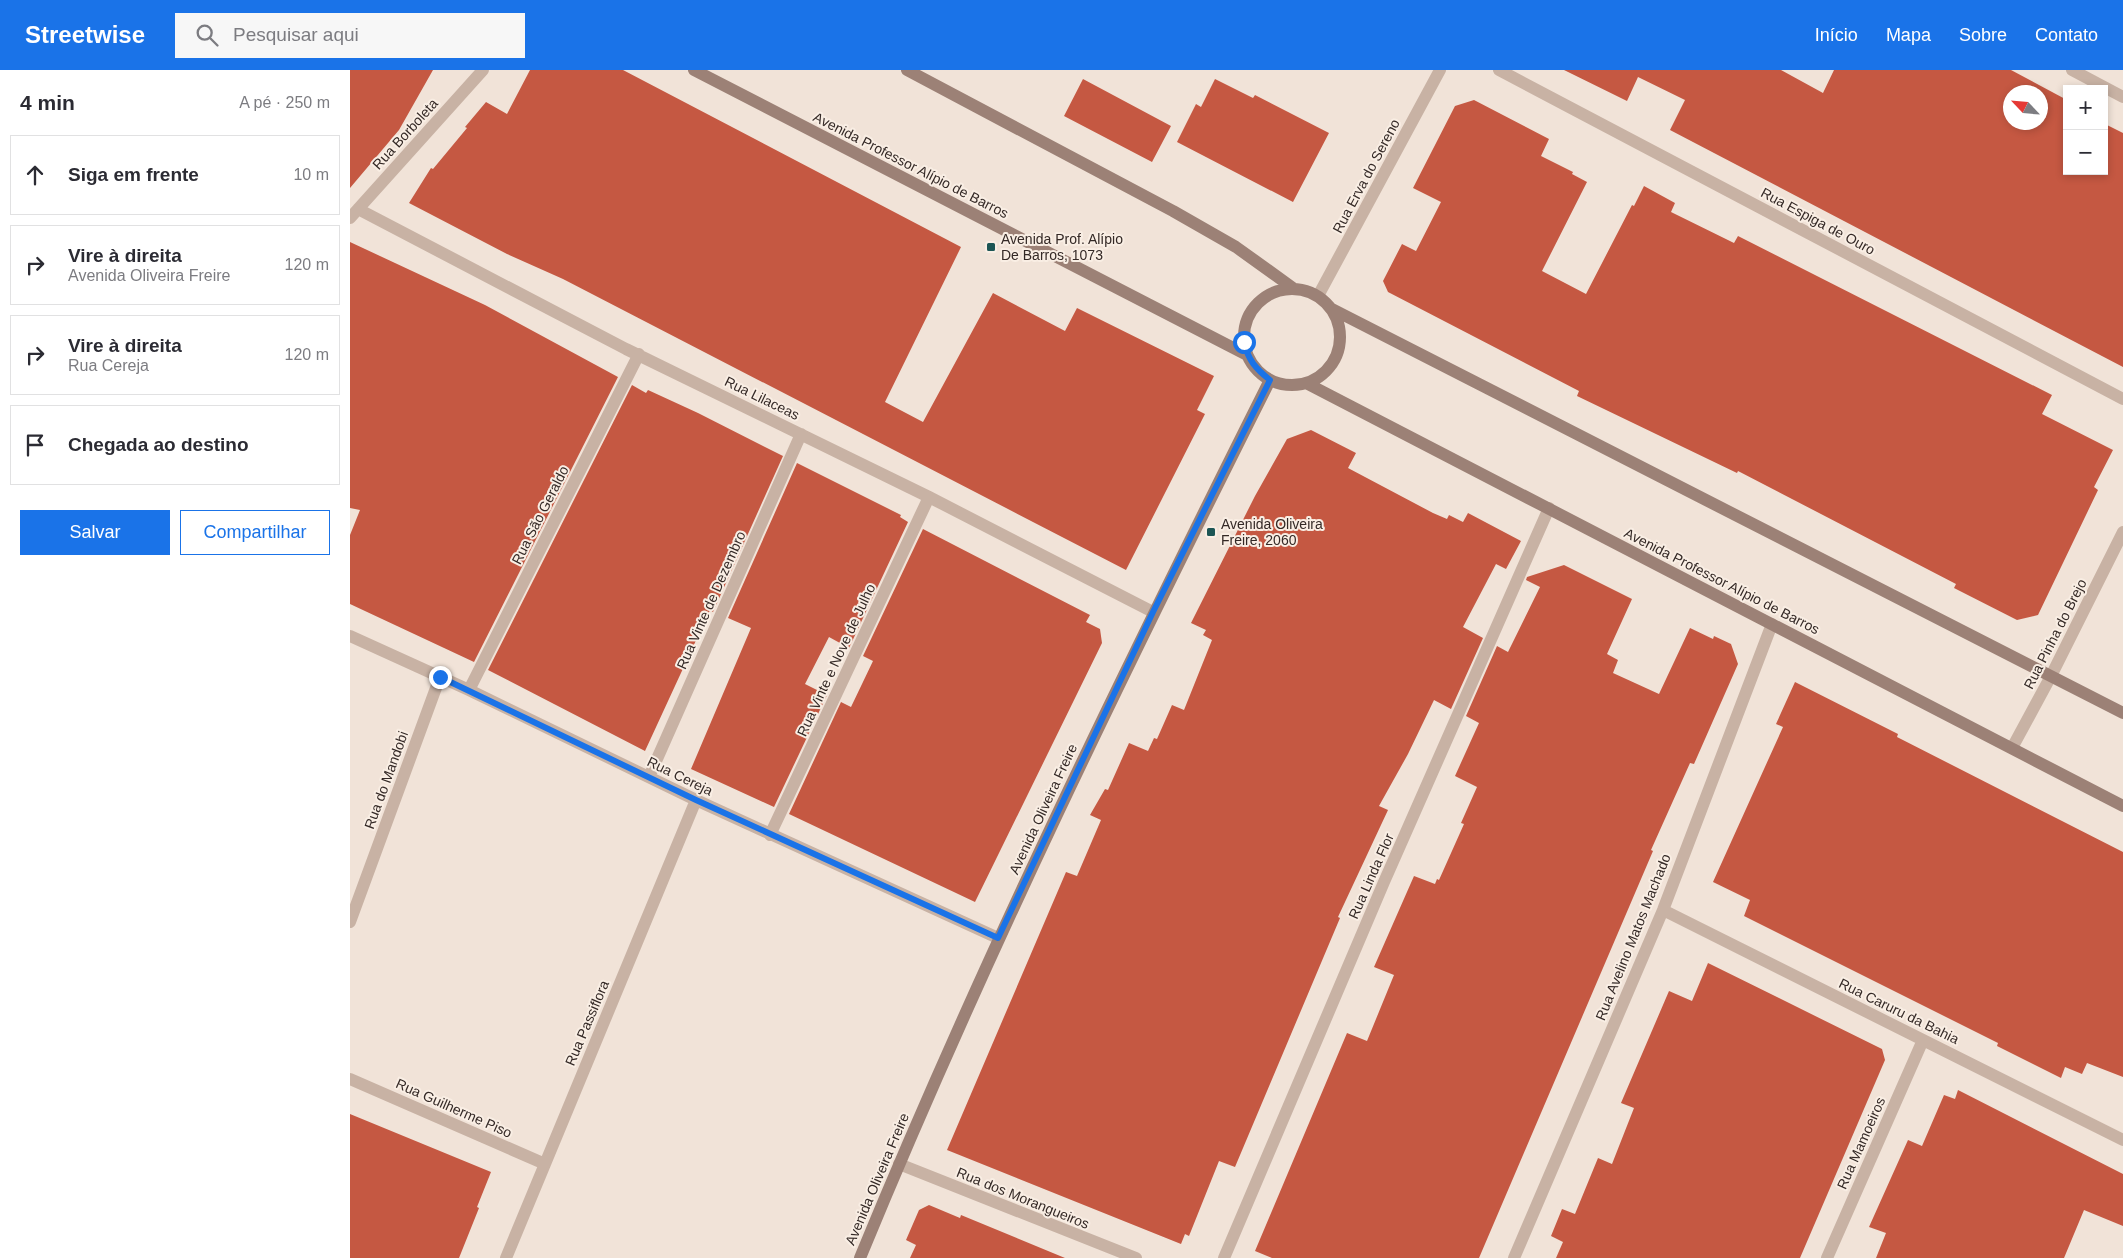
<!DOCTYPE html>
<html lang="pt">
<head>
<meta charset="utf-8">
<style>
	body { margin:0; font-family:Helvetica,sans-serif; background:#f7f7f7; color:#2b2b33 }
	.controls { position:absolute; right:15px; top:15px; display:grid; overflow:hidden; border-radius:0px; box-shadow:0 2px 8px #0003 }
	.controls button { width:45px; height:45px; display:grid; place-items:center; padding:0; border:0; border-bottom:1px solid #e1e1e2; background:#fff; color:#2b2b33; font:25px sans-serif }
	.compass { position:absolute; left:1653px; top:15px; width:45px; height:45px; border-radius:50%; background:#fff; box-shadow:0 2px 8px #0003; rotate:296deg }
	.stop { position:absolute; width:15px; height:15px; margin:-11px; border:4px solid #1a73e8; border-radius:50%; background:#fff }
	.stop.end { background:#1a73e8; border-color:#fff; box-shadow:0 1px 5px #0008 }
	.list { margin:0; padding:0; list-style:none }
	h2 { display:flex; justify-content:space-between; align-items:center; height:65px; margin:0; padding:0 20px; font-size:21px }
	h2 small { font-size:16px; font-weight:400; color:#7c7c81 }
	.list li { display:grid; grid-template-columns:32px 1fr auto; gap:15px; align-items:center; box-sizing:border-box; height:80px; margin:0 10px 10px; padding:0 10px; border:1px solid #e1e1e2; border-radius:0px }
	.list b { display:block; font-size:19px; white-space:nowrap }
	.list p { margin:0; font-size:16px; white-space:nowrap; color:#7c7c81 }
	.list em { font-size:16px; font-style:normal; color:#7c7c81 }
	.actions { display:flex; gap:10px; padding:15px 20px }
	.actions a { flex:1; padding:11px 0; border:1px solid #1a73e8; border-radius:0px; text-align:center; font-size:18px; color:#1a73e8 }
	.actions .main { background:#1a73e8; color:#fff }
	.icon { flex:none; width:28px; height:28px; fill:none; stroke:currentColor; stroke-width:2; stroke-linecap:round; stroke-linejoin:round }
	.map { position:relative; flex:none; width:1773px; height:1188px; overflow:hidden }
	header { display:flex; align-items:center; gap:30px; box-sizing:border-box; height:70px; padding:0 25px; background:#1a73e8; color:#fff }
	header strong { font-size:24px }
	nav { display:flex; gap:28px; margin-inline-start:auto; font-size:18px }
	.search { width:350px; height:45px; background:#f7f7f7; display:flex; align-items:center; gap:12px; box-sizing:border-box; padding:0 18px; border-radius:0px; color:#7c7c81; font-size:19px }
	main { display:flex }
	aside { flex:1; background:#fff }
	.map>svg:first-child { display:block }
	.building { fill:#c55842; fill-rule:evenodd }
	.lines { fill:none; stroke-linecap:round; stroke-linejoin:round }
	.street { stroke:#c8b2a4; stroke-width:12 }
	.secondary { stroke:#9c8176; stroke-width:12 }
	.route { stroke:#1a73e8; stroke-width:6 }
	.poi-dot { fill:#1c5554; stroke:#f9eee4; stroke-width:2 }
	.labels { text-anchor:middle; stroke-width:4; stroke-linejoin:round; paint-order:stroke }
	.street-label { font-size:14px; fill:#342926; stroke:#f9eee4 }
	.poi-label { font-size:14px; fill:#342926; stroke:#f9eee4; text-anchor:start }
</style>
</head>
<body>
<header>
<strong>Streetwise</strong>
<div class="search"><svg class="icon" aria-label="search" viewBox="0 0 24 24"><circle cx="10" cy="10" r="6"/><path d="M15 15l6 6"/></svg>Pesquisar aqui</div>
<nav><a>Início</a><a>Mapa</a><a>Sobre</a><a>Contato</a></nav>
</header>
<main>
<aside>
<h2>4 min<small>A pé · 250 m</small></h2>
<ul class="list">
<li><svg class="icon" aria-label="ahead" viewBox="0 0 24 24"><path d="M12 20V5M6 11l6-6 6 6"/></svg><div><b>Siga em frente</b></div><em>10 m</em></li>
<li><svg class="icon" aria-label="right" viewBox="0 0 24 24"><path d="M7 20v-9h11M14 6l5 5-5 5"/></svg><div><b>Vire à direita</b><p>Avenida Oliveira Freire</p></div><em>120 m</em></li>
<li><svg class="icon" aria-label="right" viewBox="0 0 24 24"><path d="M7 20v-9h11M14 6l5 5-5 5"/></svg><div><b>Vire à direita</b><p>Rua Cereja</p></div><em>120 m</em></li>
<li><svg class="icon" aria-label="arrive" viewBox="0 0 24 24"><path d="M6 21V4h12l-3 4 3 4H6"/></svg><div><b>Chegada ao destino</b></div></li>
</ul>
<div class="actions"><a class="main">Salvar</a><a>Compartilhar</a></div>
</aside>
<div class="map">
<svg width="1773" height="1188" viewBox="0 0 1773 1188">
	<rect width="100%" height="100%" fill="#f1e3d8"/>
	<path class="building" d="M0,0h83l-34,60 -49,58z
		M180,0h93l338,177 -76,155 38,20 70,-129 72,38 12,-23 137,68 -17,34 8,4 -79,156 -563,-291 -56,-25 -98,-51 22,-35 2,1 34,-41 -2,-1 21,-25 21,12z
		M1214,0h217l42,23 11,-23h177l56,30v71h37v-52l3,1 -2,4 18,9v234l-453,-237 15,-30 -47,-23 -11,24zM1660,22h30v30h-30z
		M733,9l88,47 -19,36 -88,-46z
		M865,9l38,19 2,-3 74,38 -36,69 -116,-60 19,-38 5,3z
		M1124,30l75,39 -8,17 32,16 -1,2 15,8 -45,89 44,23 46,-89 2,1 10,-20 31,17 -4,9 63,31 4,-7 314,159 -10,19 71,36 -19,37 4,3 -60,125 -21,5 -63,-32 2,-4 -218,-113 -1,2 -160,-77 2,-5 -191,-99 -5,-11 19,-37 14,7 25,-49 -28,-14 42,-82z
		M0,172l135,63 133,72 -144,285 -124,-58v-69l10,-25 -10,-2z
		M282,315l14,8 2,-3 50,23 85,43 -70,156 -3,-2 -65,141 -157,-81z
		M961,360l45,23 -8,15 85,45 14,6 2,-4 14,7 5,-9 53,28 -15,28 -10,-5 -33,63 20,11 -32,71 -17,-9 -26,54 -29,52 9,4 -50,107 2,1 -105,249 -16,-6 -30,75 -4,-2 -4,10 -234,-94 119,-278 11,4 24,-56 -11,-5 15,-26 3,1 21,-47 19,8 6,-13 3,1 15,-34 12,5 28,-70 -9,-5 3,-5 -15,-7 64,-127 32,-57z
		M447,393l104,52 -1,2 8,5 -59,126 -20,-11 -24,47 22,11 -53,112 -83,-38 60,-141 -23,-10z
		M573,459l167,86 -4,7 14,7 2,14 -127,259 -186,-88 52,-112 10,5 22,-46 -10,-5z
		M1214,495l68,34 -25,55 11,6 -5,13 46,21 31,-66 23,11 1,-3 17,8 7,20 -44,100 -4,-1 -39,87 2,1 -174,407h-207l-17,-7 92,-218 20,8 27,-66 -20,-8 40,-91 21,8 2,-5 2,1 25,-56 -3,-1 16,-36 -22,-11 24,-53 -13,-7 31,-70 11,6 32,-65 -14,-7 1,-3z
		M1445,612l103,52 -1,3 226,115v225l-36,-14 -5,11 -17,-7 -4,11 -64,-32 1,-3 -254,-127 6,-16 -37,-18 70,-155 -7,-3z
		M1358,893l174,86 3,11 -85,198h-244l7,-16 -12,-6 11,-27 13,5 23,-56 14,6 22,-56 -13,-5 48,-112 23,10z
		M1608,1020l165,84v52l-39,-16 -20,48h-188l10,-25 -17,-6 39,-87 14,6 22,-51 11,4z
		M0,1044l141,58 -14,35 2,1 -20,50h-109z
		M579,1135l31,13 1,-3 104,43h-155l6,-13 -10,-5 13,-30z"/>
	<g class="lines">
		<path class="street" d="M1149,0l624,329
			M1722,0l51,27
			M8,139l268,140 303,148 224,115
			M0,148l133,-148
			M968,226l122,-226
			M0,566l119,54 227,110 302,138
			M119,620l170,-336
			M1662,678l39,-72 72,-144
			M299,707l152,-343
			M420,765l159,-338
			M1313,840l460,230
			M0,852l90,-245
			M0,1009l195,85
			M549,1094l237,94
			M156,1188l190,-458
			M874,1188l160,-376 165,-374
			M1164,1188l149,-348 109,-286
			M1477,1188l96,-218"/>
		<path class="secondary" d="M344,0l553,285
			M557,0l266,141 63,36 57,41
			M894 267a48 48 0 1 1 96 0a48 48 0 1 1-96 0Z
			M982,239l791,404
			M956,313l817,423
			M510,1188c123,-299 265,-589 410,-878"/>
	</g>
	<g class="lines">
		<path class="route" d="M90,607l256,123 302,138 155,-326 117,-232c-14,-11 -22,-20 -26,-38"/>
	</g>
	<g class="poi-dot">
		<rect x="636" y="172" width="10" height="10" rx="2.5"/>
		<rect x="856" y="457" width="10" height="10" rx="2.5"/>
	</g>
	<g class="labels">
		<g class="street-label">
			<text transform="translate(55 64) rotate(-48)" y="5">Rua Borboleta</text>
			<text transform="translate(561 95) rotate(27)" y="5">Avenida Professor Alípio de Barros</text>
			<text transform="translate(1016 106) rotate(-62)" y="5">Rua Erva do Sereno</text>
			<text transform="translate(1468 151) rotate(28)" y="5">Rua Espiga de Ouro</text>
			<text transform="translate(412 328) rotate(26)" y="5">Rua Lilaceas</text>
			<text transform="translate(190 445) rotate(-63)" y="5">Rua São Geraldo</text>
			<text transform="translate(1372 511) rotate(27)" y="5">Avenida Professor Alípio de Barros</text>
			<text transform="translate(361 530) rotate(-66)" y="5">Rua Vinte de Dezembro</text>
			<text transform="translate(1705 564) rotate(-63)" y="5">Rua Pinha do Brejo</text>
			<text transform="translate(486 590) rotate(-65)" y="5">Rua Vinte e Nove de Julho</text>
			<text transform="translate(330 706) rotate(26)" y="5">Rua Cereja</text>
			<text transform="translate(36 710) rotate(-70)" y="5">Rua do Mandobi</text>
			<text transform="translate(693 739) rotate(-65)" y="5">Avenida Oliveira Freire</text>
			<text transform="translate(1021 806) rotate(-66)" y="5">Rua Linda Flor</text>
			<text transform="translate(1283 867) rotate(-68)" y="5">Rua Avelino Matos Machado</text>
			<text transform="translate(1549 941) rotate(26)" y="5">Rua Caruru da Bahia</text>
			<text transform="translate(237 953) rotate(-67)" y="5">Rua Passiflora</text>
			<text transform="translate(104 1038) rotate(24)" y="5">Rua Guilherme Piso</text>
			<text transform="translate(1511 1073) rotate(-66)" y="5">Rua Mamoeiros</text>
			<text transform="translate(527 1109) rotate(-67)" y="5">Avenida Oliveira Freire</text>
			<text transform="translate(673 1128) rotate(22)" y="5">Rua dos Morangueiros</text>
		</g>
		<g class="poi-label">
			<text x="651" y="174">Avenida Prof. Alípio<tspan x="651" dy="16">De Barros, 1073</tspan></text>
			<text x="871" y="459">Avenida Oliveira<tspan x="871" dy="16">Freire, 2060</tspan></text>
		</g>
	</g>
</svg>
<div class="controls">
<button>+</button>
<button>−</button>
</div>
<svg class="compass" viewBox="-18 -18 36 36"><path d="M0-13l5 13h-10z" fill="#e53935"/><path d="M0 13l5-13h-10z" fill="#7c7c81"/></svg>
<div class="stop" style="left:894px;top:272px"></div>
<div class="stop end" style="left:90px;top:607px"></div>
</div>
</main>
</body>
</html>
